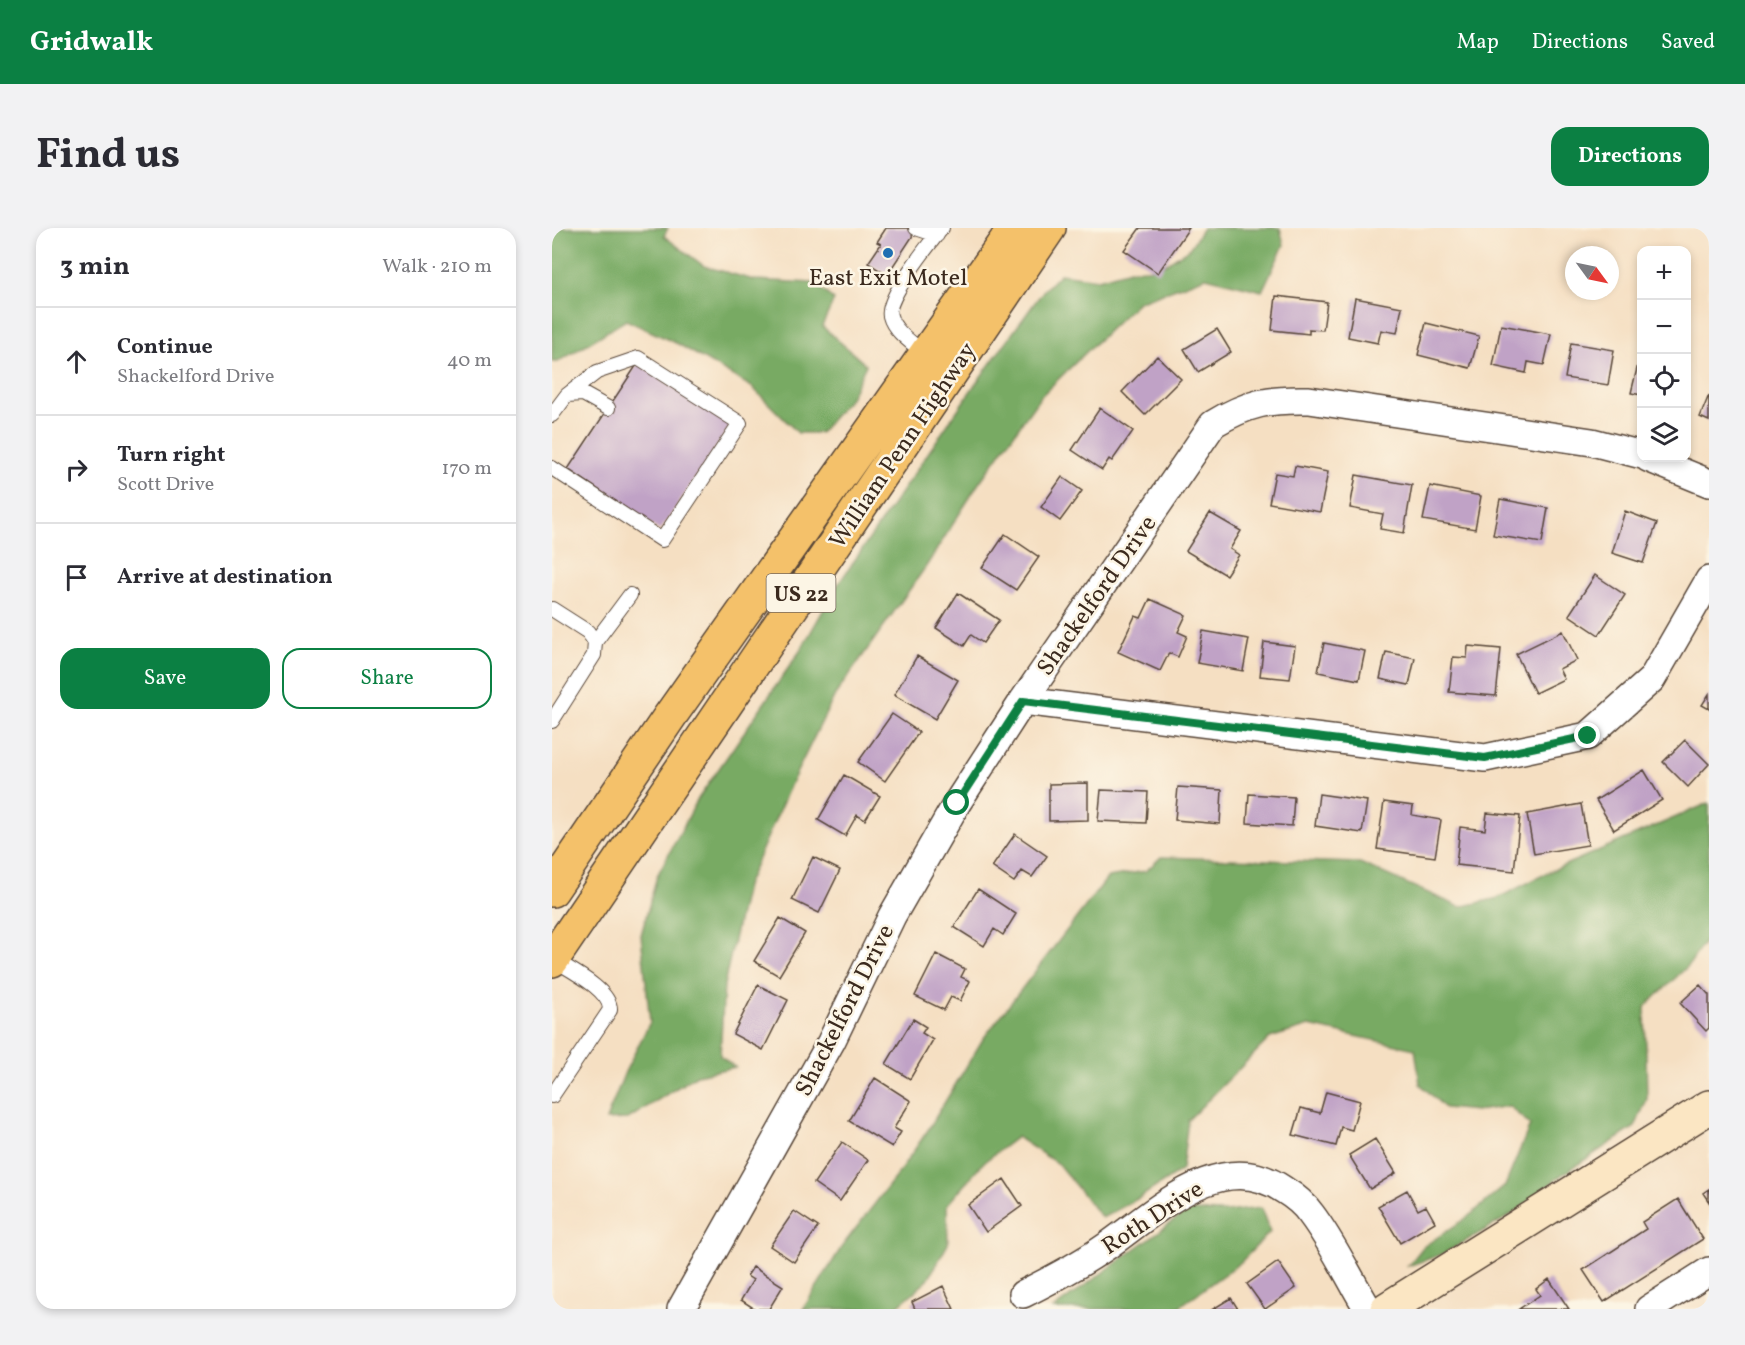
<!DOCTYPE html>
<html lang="en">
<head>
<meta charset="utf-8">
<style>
	body { margin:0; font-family:Vollkorn,serif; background:#f2f2f3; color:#2b2b33 }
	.controls { position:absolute; right:18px; top:18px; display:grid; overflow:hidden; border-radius:12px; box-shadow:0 3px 9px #0003 }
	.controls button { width:54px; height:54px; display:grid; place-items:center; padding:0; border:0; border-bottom:2px solid #e1e1e2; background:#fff; color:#2b2b33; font:30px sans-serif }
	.compass { position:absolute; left:1013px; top:18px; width:54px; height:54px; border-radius:50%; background:#fff; box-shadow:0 3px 9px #0003; rotate:123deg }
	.stop { position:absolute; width:18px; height:18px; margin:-14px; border:4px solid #0b8043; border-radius:50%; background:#fff }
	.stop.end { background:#0b8043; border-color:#fff; box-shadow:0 2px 6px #0008 }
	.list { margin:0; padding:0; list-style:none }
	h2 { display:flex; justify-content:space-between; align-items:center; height:78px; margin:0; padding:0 24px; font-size:26px }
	h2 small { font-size:20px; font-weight:400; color:#7c7c81 }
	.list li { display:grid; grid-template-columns:39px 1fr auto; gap:18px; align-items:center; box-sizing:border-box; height:108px; padding:0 24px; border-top:2px solid #e1e1e2 }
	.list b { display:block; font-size:22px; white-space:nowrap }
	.list p { margin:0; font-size:20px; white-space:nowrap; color:#7c7c81 }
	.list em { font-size:20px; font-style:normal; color:#7c7c81 }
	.actions { display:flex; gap:12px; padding:18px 24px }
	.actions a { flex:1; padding:14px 0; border:2px solid #0b8043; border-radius:18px; text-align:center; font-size:21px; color:#0b8043 }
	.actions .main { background:#0b8043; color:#fff }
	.icon { flex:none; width:33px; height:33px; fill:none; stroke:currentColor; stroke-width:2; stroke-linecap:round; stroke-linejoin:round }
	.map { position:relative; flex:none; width:1157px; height:1081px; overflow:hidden; border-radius:18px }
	header { display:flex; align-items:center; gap:36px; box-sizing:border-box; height:84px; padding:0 30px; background:#0b8043; color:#fff }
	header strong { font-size:28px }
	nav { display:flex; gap:33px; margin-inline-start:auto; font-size:21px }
	.intro { display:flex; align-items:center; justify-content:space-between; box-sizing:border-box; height:144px; padding:0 36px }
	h1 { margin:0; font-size:42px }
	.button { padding:15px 27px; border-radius:18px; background:#0b8043; color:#fff; font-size:21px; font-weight:700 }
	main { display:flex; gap:36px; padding:0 36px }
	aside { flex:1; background:#fff; border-radius:18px; box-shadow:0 3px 9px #0003 }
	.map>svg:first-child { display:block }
	.forest { fill:#78aa64; stroke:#5a6a41; stroke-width:1.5 }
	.building { fill:#c0a2c6 }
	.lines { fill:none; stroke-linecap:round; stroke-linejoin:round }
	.lane-casing { stroke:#574537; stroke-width:16 }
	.street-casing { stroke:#574537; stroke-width:30 }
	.secondary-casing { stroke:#574537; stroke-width:36 }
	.highway-casing { stroke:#574537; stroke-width:36 }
	.lane { stroke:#fff; stroke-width:14 }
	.street { stroke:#fff; stroke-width:27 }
	.secondary { stroke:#fbe6c3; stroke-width:33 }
	.highway { stroke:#f4c16a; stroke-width:33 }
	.route { stroke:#0b8043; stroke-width:8 }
	.poi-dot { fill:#1f6fb2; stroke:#fcf5e5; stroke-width:2 }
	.labels { text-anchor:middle; stroke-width:5; stroke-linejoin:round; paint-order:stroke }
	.shield { fill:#fcf5e5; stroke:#75675a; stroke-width:1.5 }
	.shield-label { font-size:22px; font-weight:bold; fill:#3b2a1e }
	.poi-label { font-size:24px; fill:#3b2a1e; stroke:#fcf5e5 }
	.street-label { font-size:24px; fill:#3b2a1e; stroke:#fcf5e5 }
</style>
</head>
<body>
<header>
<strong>Gridwalk</strong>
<nav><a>Map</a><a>Directions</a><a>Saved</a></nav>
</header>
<div class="intro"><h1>Find us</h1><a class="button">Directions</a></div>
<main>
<aside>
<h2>3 min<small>Walk · 210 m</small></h2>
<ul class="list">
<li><svg class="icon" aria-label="ahead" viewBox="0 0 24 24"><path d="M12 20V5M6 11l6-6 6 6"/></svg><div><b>Continue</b><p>Shackelford Drive</p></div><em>40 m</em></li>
<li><svg class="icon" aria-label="right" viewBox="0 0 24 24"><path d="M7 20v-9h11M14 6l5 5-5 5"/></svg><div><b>Turn right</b><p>Scott Drive</p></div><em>170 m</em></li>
<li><svg class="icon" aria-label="arrive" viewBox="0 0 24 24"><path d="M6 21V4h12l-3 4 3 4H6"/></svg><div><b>Arrive at destination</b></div></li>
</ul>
<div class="actions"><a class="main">Save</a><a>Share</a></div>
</aside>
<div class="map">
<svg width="1157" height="1081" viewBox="0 0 1157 1081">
	<rect width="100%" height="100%" fill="#fcf5e5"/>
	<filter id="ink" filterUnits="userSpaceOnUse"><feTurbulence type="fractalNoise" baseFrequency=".0167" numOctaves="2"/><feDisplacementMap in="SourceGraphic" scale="12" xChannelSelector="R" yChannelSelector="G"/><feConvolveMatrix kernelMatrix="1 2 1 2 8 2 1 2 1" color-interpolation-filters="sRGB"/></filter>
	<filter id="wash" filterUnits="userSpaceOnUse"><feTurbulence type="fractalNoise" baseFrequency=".008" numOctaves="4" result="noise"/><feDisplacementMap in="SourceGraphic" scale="24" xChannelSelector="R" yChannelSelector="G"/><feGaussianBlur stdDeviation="1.35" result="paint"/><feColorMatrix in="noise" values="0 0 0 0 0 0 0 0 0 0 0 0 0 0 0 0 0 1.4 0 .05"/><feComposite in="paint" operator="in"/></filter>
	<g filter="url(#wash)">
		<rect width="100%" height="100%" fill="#f5dfc2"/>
		<path class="forest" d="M0,0h116l-4,8 40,30 50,14 60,3 20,17 -12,26 44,39 -16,33 -30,35h-22l-46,-46 -74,-43 -52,-24 -68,42h-6z
			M651,0h77l4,17 -22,46 -56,-14 -68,25 -97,94 -62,87 -52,82 -92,130 -45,91 -44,100 -22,99 -4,71 15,11 -38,8 -69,44 -22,1 19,-48 25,-50 -9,-87 16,-59 41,-77 102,-148 37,-65 137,-200 70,-96 16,-16 38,5 32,-9 29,-2 30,-19z
			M1157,575v132l-20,30 -44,42 2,92 -12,28 -72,47 -50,40 -70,40 -35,12 15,-19 46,-31 36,-30 25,-61 -21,-19 -32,5 -32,-3 -25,-24 -5,-35 -106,-23 -39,12 -82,82 -6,50 -43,28 -37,20 -44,-54 -41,-27 -33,25 -37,43 1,39 -21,37 -33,28h-91l40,-64 57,-74 28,-41 55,-91 125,-162 38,-6 15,-14 199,6 100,44 38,-9 53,-27z
			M709,980l9,24 -29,30 -65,47h-123l134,-98 38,1z"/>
		<g id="blocks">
			<path class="building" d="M334,0h28l-2,9 -25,38 -19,-12 13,-19 -4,-2z
				M588,0h49l-31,45 -34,-23z
				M724,68l51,6 -4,28 -14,-1v5l-37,-4z
				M803,70l47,9 -5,26 -16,-3 -3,13 -30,-6z
				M874,95l53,13 -9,32 -52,-13z
				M949,97l50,9 -7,31 -16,-3 -2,11 -33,-7z
				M665,101l14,23 -33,20 -14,-23z
				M1019,115l43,7 -6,35 -43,-7z
				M1089,124h1v43l-11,-2z
				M605,128l24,23 -36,36 -23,-23z
				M86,135l93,62 -71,106 -92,-62z
				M1157,167v26l-9,-4z
				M548,180l33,23 -21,30 -3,-2 -7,11 -30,-20z
				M743,238l33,6 -8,40 -51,-9 6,-30 18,3z
				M804,247l56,10 -8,48 -24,-4 3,-15 -33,-6z
				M510,249l20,14 -22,30 -19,-14z
				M878,258l51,10 -6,33 -52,-9z
				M948,271l48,9 -6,35 -49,-8z
				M1073,283l32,12 -14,40 -31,-10z
				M658,285l31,18 -11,18 9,6 -13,20 -40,-24z
				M453,306l34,23 -23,33 -34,-22z
				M1043,347l30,20 -26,40 -30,-20z
				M406,365l41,27 -16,23 -12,-8 -7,11 -28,-18z
				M598,371l36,16 -8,17 9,4 -9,21 -9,-4 -9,18 -42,-19 17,-36 6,2z
				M651,403l46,8 -6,32 -46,-8z
				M1011,403l14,29 -18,9 5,10 -29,14 -19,-39z
				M712,414l31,4 -5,33 -30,-3z
				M772,415l41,8 -6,29 -41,-8z
				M916,418l33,3 -5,47 -47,-4 4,-35 14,1z
				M834,424l29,6 -6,27 -29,-6z
				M365,428l41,24 -23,39 -41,-24z
				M1157,466v15l-7,-4z
				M340,486l27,18 -34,49 -27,-19z
				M1133,512l24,24 -21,23 -25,-25z
				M1092,542l18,30 -48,30 -18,-30z
				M292,547l36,21 -15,24 -8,-5 -12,21 -27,-16z
				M536,555v37l-39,1v-37z
				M626,559l44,3 -2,34 -45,-4z
				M549,562l47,2 -2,31 -48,-2z
				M697,566l45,3 -2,29 -45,-3z
				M767,566l48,7 -5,32 -47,-7z
				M832,574l29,4 -1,9 29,5 -6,37 -58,-8z
				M1029,576l7,41 -54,9 -7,-40z
				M935,585l33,3 -6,55 -58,-6 4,-38 25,3z
				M463,606l32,22 -15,21 -10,-6 -8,11 -22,-15z
				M261,629l27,13 -21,43 -27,-13z
				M426,661l38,25 -13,21 -9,-6 -10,17 -30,-19z
				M228,690l25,15 -26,43 -25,-15z
				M384,726l29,15 -4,8 9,4 -10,20 -9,-4 -7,13 -29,-14z
				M206,757l30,15 -25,50 -30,-16z
				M1148,757l9,10v33l-3,3 -26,-28z
				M361,791l13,8 -4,6 11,7 -23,39 -24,-15z
				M323,850l36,23 -17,27 7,4 -9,15 -43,-26z
				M774,864l34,9 -8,29 -11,-3 -5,19 -43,-11 8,-27 19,5z
				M823,911l21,34 -26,16 -21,-34z
				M290,914l26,18 -28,41 -26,-18z
				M452,951l18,27 -36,26 -18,-27z
				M1157,961v13l-6,-9z
				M855,962l11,20 8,-4 9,16 -35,21 -22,-37z
				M1126,971l25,40 -99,63 -21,-32 63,-41 -4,-7z
				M242,983l24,16 -24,35 -24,-16z
				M726,1034l18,26 -31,21 -18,-25z
				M201,1039l30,19 -14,23h-14l-14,-9 12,-20 -6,-4z
				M997,1051l20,30h-50l21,-14 -4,-6z
				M391,1058l11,23h-39l-3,-7z
				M679,1070l7,11h-25z"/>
		</g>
	</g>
	<g filter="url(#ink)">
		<use href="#blocks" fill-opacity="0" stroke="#574537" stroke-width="1.5"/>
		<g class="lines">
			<g class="lane-casing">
				<path id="lane" d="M364,0l21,7
					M373,126c-11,-10 -31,-22 -35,-38 -5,-17 40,-73 52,-88
					M0,187l15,-20 16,-1 25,14
					M0,240l110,72 78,-117 -102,-65 -41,14 -30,23
					M0,381l36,23 7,10 -1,13 -42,66
					M43,414l35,-47
					M0,868l58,-86c1,-20 -40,-40 -57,-51"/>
			</g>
			<g class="street-casing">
				<path id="street" d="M1096,230l61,25
					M471,473l462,57 103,-22 64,-57 57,-99
					M471,1066c30,-15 57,-29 84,-48 50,-35 115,-100 177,-56 10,6 20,14 27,24 22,29 38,64 57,95
					M129,1081l150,-267 61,-126 65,-113 66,-102 190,-277c35,-21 56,-25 96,-24l283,42 50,13
					M1097,1081l60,-38"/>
			</g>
			<g class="secondary-casing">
				<path id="secondary" d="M835,1081l322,-202"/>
			</g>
			<g class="highway-casing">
				<path id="highway" d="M0,662l118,-174 345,-488
					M0,732l497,-732"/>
			</g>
			<use href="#lane" class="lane"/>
			<use href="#street" class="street"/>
			<use href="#secondary" class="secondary"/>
			<use href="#highway" class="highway"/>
		</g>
	</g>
	<g class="lines" filter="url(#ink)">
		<path class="route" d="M405,575l66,-102 462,57 103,-22"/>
	</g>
	<circle class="poi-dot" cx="336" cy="25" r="6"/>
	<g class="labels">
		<rect class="shield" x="214.5" y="346" width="69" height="38" rx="4.5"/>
		<g class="shield-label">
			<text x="249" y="373">US 22</text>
		</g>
		<g class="poi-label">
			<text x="336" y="57">East Exit Motel</text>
		</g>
		<g class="street-label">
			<text transform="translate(350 217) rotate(-56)" y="8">William Penn Highway</text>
			<text transform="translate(544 367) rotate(-55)" y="8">Shackelford Drive</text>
			<text transform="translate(292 782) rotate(-63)" y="8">Shackelford Drive</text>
			<text transform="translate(600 989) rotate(-33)" y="8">Roth Drive</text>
		</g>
	</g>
</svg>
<div class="controls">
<button>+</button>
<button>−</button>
<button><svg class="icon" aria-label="locate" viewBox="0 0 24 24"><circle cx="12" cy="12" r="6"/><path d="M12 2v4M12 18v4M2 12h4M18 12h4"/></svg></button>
<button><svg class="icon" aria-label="layers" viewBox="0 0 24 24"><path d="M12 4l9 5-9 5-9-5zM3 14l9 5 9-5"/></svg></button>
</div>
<svg class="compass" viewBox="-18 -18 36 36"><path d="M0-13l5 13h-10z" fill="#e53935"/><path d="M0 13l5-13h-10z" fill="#7c7c81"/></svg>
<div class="stop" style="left:405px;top:575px"></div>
<div class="stop end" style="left:1036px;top:508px"></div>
</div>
</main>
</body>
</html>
